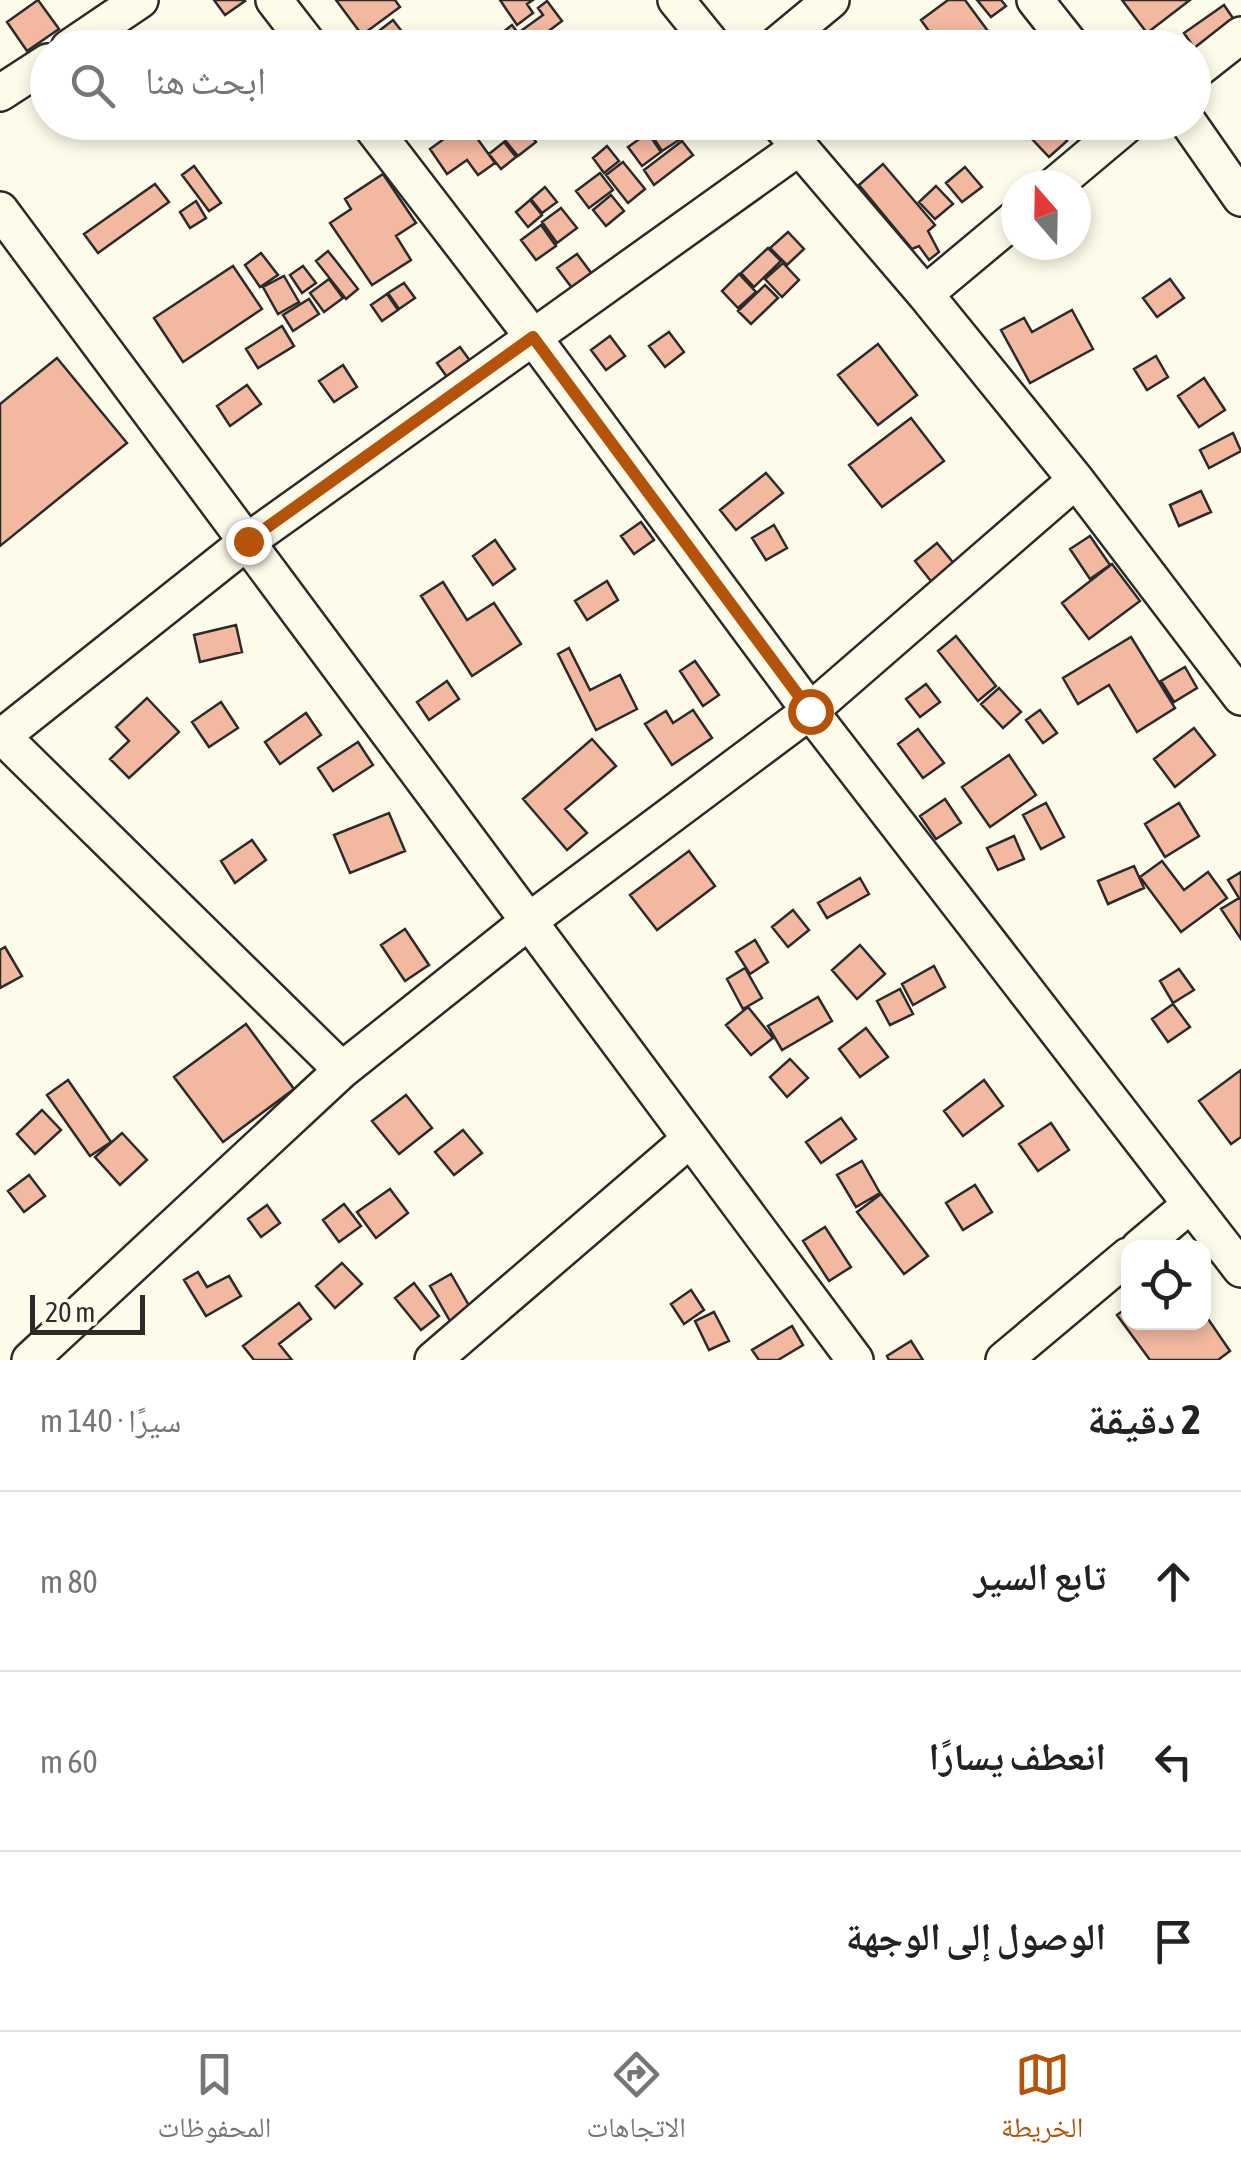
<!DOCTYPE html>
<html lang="ar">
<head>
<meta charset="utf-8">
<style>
	body { margin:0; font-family:"Asap Condensed","Noto Naskh Arabic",sans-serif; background:#f6f6f6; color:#222; direction:rtl }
	.controls { position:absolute; right:30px; bottom:30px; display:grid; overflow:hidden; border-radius:20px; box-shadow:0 5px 15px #0003 }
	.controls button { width:90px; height:90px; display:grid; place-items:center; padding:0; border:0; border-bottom:2px solid #e0e0e0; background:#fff; color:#222; font:50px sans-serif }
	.compass { position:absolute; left:1001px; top:170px; width:90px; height:90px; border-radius:50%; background:#fff; box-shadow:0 5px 15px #0003; rotate:340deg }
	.scale { position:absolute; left:30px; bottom:25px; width:115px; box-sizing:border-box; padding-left:10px; border:5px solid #2b2b2b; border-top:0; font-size:28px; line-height:35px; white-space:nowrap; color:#2b2b2b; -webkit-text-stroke:8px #fdfbea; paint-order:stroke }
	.stop { position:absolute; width:30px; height:30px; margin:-22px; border:8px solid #b45309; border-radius:50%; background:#fff }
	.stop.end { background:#b45309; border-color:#fff; box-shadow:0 2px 10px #0008 }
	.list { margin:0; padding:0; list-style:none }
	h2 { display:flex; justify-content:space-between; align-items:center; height:130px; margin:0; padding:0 40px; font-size:42px }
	h2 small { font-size:32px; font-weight:400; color:#767676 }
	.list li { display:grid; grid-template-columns:65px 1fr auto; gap:30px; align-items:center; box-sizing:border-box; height:180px; padding:0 40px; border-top:2px solid #e0e0e0 }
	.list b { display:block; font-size:38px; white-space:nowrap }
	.list em { font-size:32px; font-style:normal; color:#767676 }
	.icon { flex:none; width:55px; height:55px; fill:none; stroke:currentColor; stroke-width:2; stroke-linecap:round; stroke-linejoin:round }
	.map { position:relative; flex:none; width:1241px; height:1360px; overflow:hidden; direction:ltr }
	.search { position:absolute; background:#fff; box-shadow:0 5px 15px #0003; left:30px; right:30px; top:30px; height:110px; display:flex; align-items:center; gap:25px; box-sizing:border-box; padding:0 35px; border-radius:55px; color:#767676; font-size:38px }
	.sheet { height:670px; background:#fff }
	nav { display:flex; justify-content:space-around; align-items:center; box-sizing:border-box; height:140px; border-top:2px solid #e0e0e0; background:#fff; font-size:28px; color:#767676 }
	nav a { display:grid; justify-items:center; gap:5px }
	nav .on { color:#b45309 }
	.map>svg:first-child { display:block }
	.building { fill:#f2b8a0; stroke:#2b2b2b; stroke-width:2.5 }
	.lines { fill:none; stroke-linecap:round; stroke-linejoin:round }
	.minor-casing { stroke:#2b2b2b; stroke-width:40 }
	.minor { stroke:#fdfbea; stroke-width:35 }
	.route { stroke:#b45309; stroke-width:12 }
</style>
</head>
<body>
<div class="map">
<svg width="1241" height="1360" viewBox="0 0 1241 1360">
	<rect width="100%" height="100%" fill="#fdfbea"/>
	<path class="building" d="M38,0l21,29 -32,22 -20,-29z
		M214,0h30l1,1 -20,14z
		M336,0h59l5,7 -38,28z
		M500,0h33l-6,4 6,9 -16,12z
		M948,0h17l28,38v8l-52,2 -20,-28z
		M977,0h24l5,6 -15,11z
		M1122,0h68l-43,33z
		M547,1l15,20 -36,27h-12l-11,-16 9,-7 6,8 25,-18 -5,-7z
		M1224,5l15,22 -40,28 -15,-22z
		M393,20l14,18 -12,10h-38z
		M287,122h21l2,3 -14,10z
		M662,122h9l11,16 -20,13 -13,-20z
		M847,122h27l-16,14z
		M466,123l29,40 -17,12 -11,-15 -20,14 -17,-25z
		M523,124l13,18 -18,14 -14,-17z
		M1051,124l16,17 -18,16 -16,-17z
		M648,133l13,19 -19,14 -14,-19z
		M682,141l11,14 -39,30 -10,-15z
		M504,142l12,15 -15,12 -12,-15z
		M607,146l12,15 -15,12 -11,-15z
		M623,162l22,27 -17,14 -22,-28z
		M883,164l52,61 -7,6 11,21 -10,8 -10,-14 -7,3 -53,-64z
		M194,166l27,37 -12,8 -27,-36z
		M965,167l17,20 -20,15 -16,-19z
		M600,173l13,17 -24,18 -13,-17z
		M383,174l33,49 -20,13 15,24 -39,25 -42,-62 21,-14 -6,-10z
		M155,184l14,18 -71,51 -14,-19z
		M936,186l17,18 -18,15 -16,-17z
		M545,187l12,15 -15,11 -11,-14z
		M611,195l13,16 -18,15 -13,-16z
		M530,200l12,15 -14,12 -12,-15z
		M196,201l10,17 -16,10 -10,-16z
		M561,208l16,20 -20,15 -15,-21z
		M541,225l15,21 -20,14 -15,-20z
		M788,232l16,17 -17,16 -17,-17z
		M768,248l13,13 -27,26 -13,-14z
		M328,251l30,38 -12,10 -30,-38z
		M261,253l17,22 -18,12 -15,-22z
		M577,254l15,20 -20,14 -15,-20z
		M783,263l16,17 -17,17 -17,-18z
		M233,266l29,43 -79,53 -29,-44z
		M303,266l13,17 -14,10 -12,-18z
		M739,274l17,18 -18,16 -16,-17z
		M284,276l15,26 -21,12 -15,-27z
		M329,279l14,19 -19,14 -14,-19z
		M1170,279l14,19 -27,19 -14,-19z
		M404,283l11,15 -16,11 -11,-16z
		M765,285l13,13 -27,26 -13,-13z
		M387,294l11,16 -16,11 -11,-16z
		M309,299l10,15 -26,17 -10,-16z
		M1072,310l21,39 -63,34 -29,-53 23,-12 8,14z
		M282,326l12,20 -36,22 -12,-19z
		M669,332l15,20 -19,15 -16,-21z
		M610,336l15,20 -19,14 -15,-20z
		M878,344l39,51 -39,30 -40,-50z
		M460,347l16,22 -24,15 -15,-21z
		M1156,356l12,21 -21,13 -13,-21z
		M57,358l70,85 -127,103v-142z
		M343,365l14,22 -23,15 -15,-21z
		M1204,378l21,32 -26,17 -21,-31z
		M247,385l14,19 -31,22 -13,-20z
		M911,418l33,43 -62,46 -33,-42z
		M1233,433l8,18 -32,17 -9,-18z
		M766,473l17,20 -47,37 -16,-20z
		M1201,491l10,21 -32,14 -9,-21z
		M641,522l13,18 -20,14 -13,-18z
		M774,525l13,23 -21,12 -14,-22z
		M1090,536l20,29 -20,14 -20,-30z
		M495,540l20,29 -22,16 -20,-29z
		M937,543l24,29 -23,18 -23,-29z
		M1112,564l28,37 -51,38 -27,-36z
		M607,581l11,19 -31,20 -12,-19z
		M443,582l24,38 27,-17 27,41 -49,32 -51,-80z
		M236,625l6,27 -42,10 -6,-27z
		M956,636l40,50 -18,15 -40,-50z
		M1131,637l44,71 -38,24 -28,-47 -31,19 -15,-26z
		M569,648l21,42 30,-15 17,34 -41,21 -38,-76z
		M695,661l24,34 -16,11 -23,-35z
		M1185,667l12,21 -23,14 -13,-21z
		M447,681l12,18 -30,21 -12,-18z
		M926,684l14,18 -20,15 -14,-18z
		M999,688l22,24 -18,16 -22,-24z
		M147,698l32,34 -50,46 -19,-19 19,-18 -13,-14z
		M221,702l17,26 -29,19 -17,-25z
		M693,710l19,28 -40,27 -27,-41 21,-13 7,12z
		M1040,710l17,23 -14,10 -17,-23z
		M306,713l15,22 -41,29 -15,-22z
		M1194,728l21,27 -40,32 -21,-28z
		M918,729l26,34 -21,15 -25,-34z
		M592,739l24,27 -51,43 22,24 -20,17 -44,-51z
		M358,742l15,23 -40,26 -15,-23z
		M1009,755l27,40 -46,32 -28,-40z
		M945,799l16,24 -25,16 -16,-23z
		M1046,803l18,34 -23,12 -18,-34z
		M1179,803l20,33 -34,21 -20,-33z
		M389,813l16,38 -55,22 -16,-38z
		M1014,836l10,23 -26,11 -11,-22z
		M252,840l14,20 -31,23 -14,-22z
		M689,851l26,35 -58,44 -27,-35z
		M1162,861l22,29 24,-18 19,26 -46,34 -41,-55z
		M1134,866l10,22 -36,16 -10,-23z
		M1241,872v67l-20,-30 18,-11 -11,-18z
		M860,878l9,16 -42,24 -9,-15z
		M793,910l16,20 -21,17 -16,-20z
		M405,929l24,36 -24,16 -24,-36z
		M755,940l13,22 -18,12 -14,-22z
		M860,945l25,29 -28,25 -25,-29z
		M5,947l17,29 -22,12v-38z
		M934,966l11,21 -32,18 -11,-21z
		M745,968l17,30 -19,11 -16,-30z
		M1179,969l15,21 -21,13 -13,-22z
		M900,989l13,25 -23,11 -13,-24z
		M818,997l14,24 -50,29 -14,-24z
		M1173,1004l17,23 -22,15 -16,-23z
		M748,1007l25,31 -22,17 -25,-30z
		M246,1024l48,65 -71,53 -49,-65z
		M866,1028l22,29 -28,20 -21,-28z
		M790,1059l18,19 -21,19 -17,-20z
		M1241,1070v67l-10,7 -32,-43z
		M68,1080l43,62 -21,14 -43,-61z
		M984,1080l19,26 -40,30 -19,-25z
		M406,1095l26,33 -33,26 -27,-33z
		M42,1110l19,20 -26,24 -18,-20z
		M841,1118l15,21 -35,24 -15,-21z
		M1051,1123l18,27 -31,21 -19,-27z
		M463,1130l19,23 -28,22 -19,-23z
		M122,1133l25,27 -27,25 -25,-28z
		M862,1161l18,32 -24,14 -19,-32z
		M29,1175l16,21 -21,16 -16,-21z
		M975,1185l17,27 -29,18 -17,-27z
		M390,1189l18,24 -32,25 -19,-26z
		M881,1194l47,62 -24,18 -47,-62z
		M344,1204l17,22 -22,16 -16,-22z
		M267,1205l13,18 -19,14 -13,-18z
		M825,1227l26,40 -22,14 -26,-40z
		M342,1263l20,21 -27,24 -19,-22z
		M198,1272l9,15 22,-11 12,20 -35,20 -22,-36z
		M451,1274l20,35 -21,12 -20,-35z
		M414,1283l25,33 -18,14 -26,-32z
		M691,1290l13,20 -20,14 -13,-20z
		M299,1303l12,16 -32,25 13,16h-38l-11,-14z
		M1128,1307v15h76v-9l26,38 -12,9h-68l-33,-45z
		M714,1312l15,29 -20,9 -14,-29z
		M792,1326l11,19 -25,15h-19l-7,-10z
		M911,1341l12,19h-34l-2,-4z"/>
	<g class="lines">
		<g class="minor-casing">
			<path id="minor" d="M274,0l37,48
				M676,0l39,48
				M1035,0l38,48
				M69,48l71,-48
				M773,48l58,-48
				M1194,72l47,-37
				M0,93l48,-31
				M368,122l165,215 277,374 431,558
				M778,122l147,172 151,186 165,217
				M1188,122l53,76
				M1055,185l75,-63
				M0,210l855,1150
				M925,294l91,-76
				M0,734l342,336
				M0,738l248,-197 550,-393
				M1139,1248l52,-44
				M30,1360l312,-290 187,-149 281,-210 266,-231
				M433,1360l256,-220
				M1004,1360l124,-104"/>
		</g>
		<use href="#minor" class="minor"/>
	</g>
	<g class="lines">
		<path class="route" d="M248,541l285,-204 277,374"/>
	</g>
</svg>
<div class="controls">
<button><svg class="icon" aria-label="locate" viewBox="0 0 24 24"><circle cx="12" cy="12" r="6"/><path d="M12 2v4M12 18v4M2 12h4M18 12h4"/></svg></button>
</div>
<svg class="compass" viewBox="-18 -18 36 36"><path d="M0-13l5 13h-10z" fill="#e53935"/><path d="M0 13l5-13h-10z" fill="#767676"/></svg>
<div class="scale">20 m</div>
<div class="stop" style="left:810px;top:711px"></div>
<div class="stop end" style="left:248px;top:541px"></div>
<div class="search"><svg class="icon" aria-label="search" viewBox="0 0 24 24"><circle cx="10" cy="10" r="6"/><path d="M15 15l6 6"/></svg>ابحث هنا</div>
</div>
<section class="sheet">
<h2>2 دقيقة<small>سيرًا · 140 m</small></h2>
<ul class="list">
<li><svg class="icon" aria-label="ahead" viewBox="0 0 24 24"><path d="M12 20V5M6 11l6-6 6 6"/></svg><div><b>تابع السير</b></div><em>80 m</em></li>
<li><svg class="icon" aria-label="left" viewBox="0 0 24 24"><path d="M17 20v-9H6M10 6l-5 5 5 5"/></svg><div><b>انعطف يسارًا</b></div><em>60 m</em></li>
<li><svg class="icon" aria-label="arrive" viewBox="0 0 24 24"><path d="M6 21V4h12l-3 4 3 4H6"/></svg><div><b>الوصول إلى الوجهة</b></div></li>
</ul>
</section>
<nav>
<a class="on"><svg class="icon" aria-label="map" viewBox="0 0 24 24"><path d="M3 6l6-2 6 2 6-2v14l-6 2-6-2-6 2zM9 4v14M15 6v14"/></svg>الخريطة</a>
<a><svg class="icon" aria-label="directions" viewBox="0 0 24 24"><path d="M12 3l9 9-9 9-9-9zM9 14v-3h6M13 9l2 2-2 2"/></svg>الاتجاهات</a>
<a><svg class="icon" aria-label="saved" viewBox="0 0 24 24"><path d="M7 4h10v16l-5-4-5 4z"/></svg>المحفوظات</a>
</nav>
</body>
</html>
